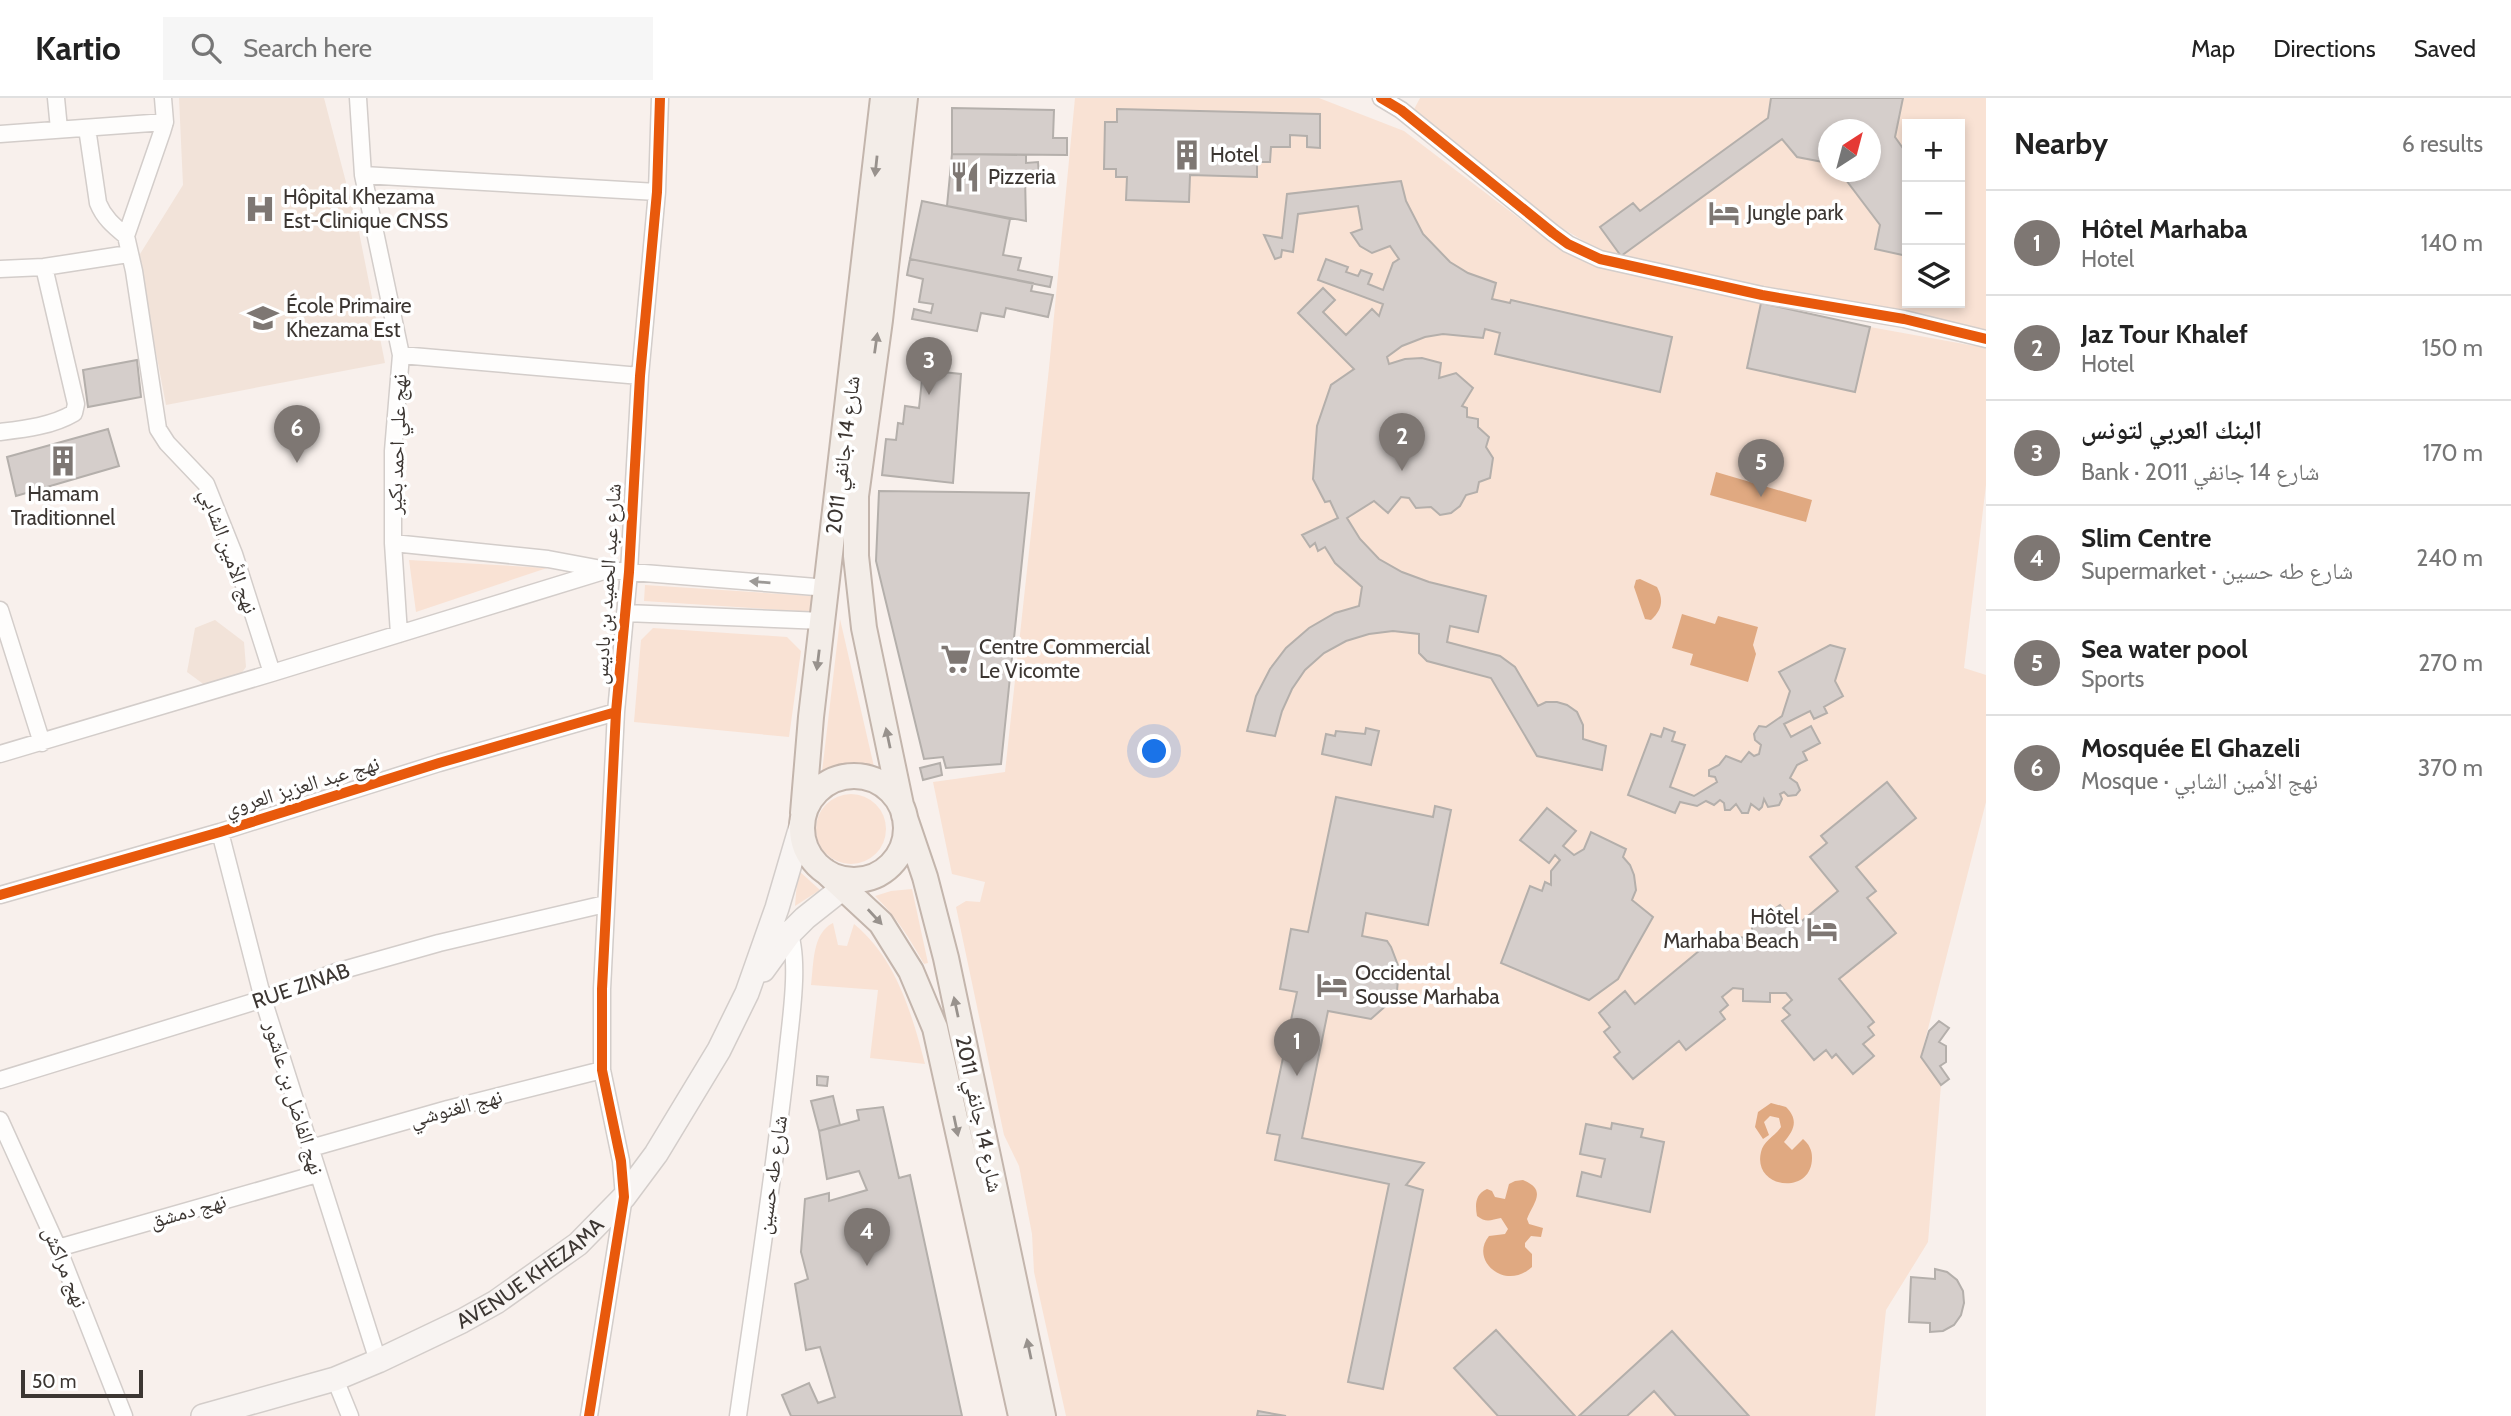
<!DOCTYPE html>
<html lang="en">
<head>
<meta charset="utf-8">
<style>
	body { margin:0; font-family:Cabin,"Noto Naskh Arabic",sans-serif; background:#f6f6f6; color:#222 }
	.controls { position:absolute; right:21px; top:21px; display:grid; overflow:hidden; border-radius:0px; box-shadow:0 4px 10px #0003 }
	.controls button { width:63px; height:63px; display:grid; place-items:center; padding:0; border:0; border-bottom:2px solid #e0e0e0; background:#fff; color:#222; font:35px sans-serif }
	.compass { position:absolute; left:1818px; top:21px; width:63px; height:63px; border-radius:50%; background:#fff; box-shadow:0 4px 10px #0003; rotate:36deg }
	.scale { position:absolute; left:21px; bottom:18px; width:122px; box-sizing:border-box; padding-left:7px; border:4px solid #3c3632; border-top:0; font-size:19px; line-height:24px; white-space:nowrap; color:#3c3632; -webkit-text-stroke:5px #fff; paint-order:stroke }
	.you { position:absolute; left:1155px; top:654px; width:24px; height:24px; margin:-18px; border:5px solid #fff; border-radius:50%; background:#1a73e8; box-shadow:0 0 0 10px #1a73e833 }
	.badge { display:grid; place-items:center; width:46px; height:46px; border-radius:50%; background:#7e7773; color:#fff; font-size:23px; font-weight:700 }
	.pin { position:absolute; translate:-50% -58px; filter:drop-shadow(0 2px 4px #0008) }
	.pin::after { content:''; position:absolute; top:37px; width:24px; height:21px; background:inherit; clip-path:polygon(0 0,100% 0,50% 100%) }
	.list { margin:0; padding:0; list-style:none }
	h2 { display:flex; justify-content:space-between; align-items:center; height:91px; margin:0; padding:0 28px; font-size:30px }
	h2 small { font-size:23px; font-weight:400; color:#767676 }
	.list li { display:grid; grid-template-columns:46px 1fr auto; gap:21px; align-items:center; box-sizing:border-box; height:105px; padding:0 28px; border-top:2px solid #e0e0e0 }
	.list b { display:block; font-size:26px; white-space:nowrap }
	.list p { margin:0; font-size:23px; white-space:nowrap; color:#767676 }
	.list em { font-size:23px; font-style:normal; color:#767676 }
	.icon { flex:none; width:38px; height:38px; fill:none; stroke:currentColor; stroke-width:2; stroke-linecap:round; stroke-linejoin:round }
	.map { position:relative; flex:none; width:1986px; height:1318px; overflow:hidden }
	header { display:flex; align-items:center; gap:42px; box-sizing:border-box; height:98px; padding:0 35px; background:#fff; border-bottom:2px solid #e0e0e0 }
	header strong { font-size:33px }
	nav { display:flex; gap:38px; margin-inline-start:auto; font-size:24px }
	.search { width:490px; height:63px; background:#f6f6f6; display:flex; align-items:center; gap:18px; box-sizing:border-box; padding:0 24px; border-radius:0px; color:#767676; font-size:26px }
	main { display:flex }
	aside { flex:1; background:#fff }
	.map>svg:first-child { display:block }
	.built { fill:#f2e3d9 }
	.green { fill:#f9e2d4; fill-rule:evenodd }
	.water { fill:#e0a981 }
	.building { fill:#d5cecb; stroke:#b4afab; stroke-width:2 }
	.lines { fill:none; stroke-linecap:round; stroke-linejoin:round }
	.street-casing { stroke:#d3cdca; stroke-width:19 }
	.secondary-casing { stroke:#d3cdca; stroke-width:26 }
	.primary-casing { stroke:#c3b5ac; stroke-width:28 }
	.street { stroke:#fefdfc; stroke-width:16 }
	.secondary { stroke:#f8f4f2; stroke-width:23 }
	.primary { stroke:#f3ede8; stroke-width:24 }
	.cycleway-casing { stroke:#fff; stroke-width:15 }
	.cycleway { stroke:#e8590c; stroke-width:10 }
	.oneway { fill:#98928d }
	.oneway2 { fill:#9d9a97 }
	.labels { text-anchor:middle; stroke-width:7; stroke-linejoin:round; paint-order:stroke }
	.poi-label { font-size:21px; fill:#3c3632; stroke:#fff; text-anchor:start }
	.street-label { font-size:21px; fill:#3c3632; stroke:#fff }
</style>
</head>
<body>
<header>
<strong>Kartio</strong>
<div class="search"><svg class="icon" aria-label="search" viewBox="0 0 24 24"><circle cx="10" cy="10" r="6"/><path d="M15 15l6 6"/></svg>Search here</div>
<nav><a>Map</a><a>Directions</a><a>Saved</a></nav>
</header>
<main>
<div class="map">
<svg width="1986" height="1318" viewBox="0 0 1986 1318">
	<rect width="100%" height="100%" fill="#f8f0ec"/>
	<path class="built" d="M179,0h145l35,134 26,131 -219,42 -25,-131 -1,-20 43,-69z
		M215,522l29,22 2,25 -8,11 -32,8 -19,-14 8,-44z"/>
	<path class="green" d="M1075,0h244l85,33 145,110 49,25 272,61 116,21v137l-22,183 22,7v127l-65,254 20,29 -13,157 -42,68 -11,106h-809l-32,-144 -2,-38 -13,-68 -15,-31 -48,-228 10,-6 14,1 5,-20 -33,-8 -19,-92 72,-10 44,-404z
		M1420,0h566v232l-115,-16 -269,-62 -45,-27 -146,-110zM1907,26h53v179h-53zM1828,32h42v42h-42z
		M409,462l138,8 -131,44z
		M645,487l167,11v16l-168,-11z
		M840,521l35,152c-19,-7 -33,-4 -53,1z
		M653,530l134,9 14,14 -12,86 -155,-15 7,-82z
		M816 731a35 35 0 1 1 70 0a35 35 0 1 1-70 0Z
		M798,772l22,20 -25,16z
		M912,791l16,74 -4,1c-14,-25 -28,-48 -49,-68l16,-5z
		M833,825l5,22 9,1 7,-22c42,34 58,90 71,140l-55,-6 8,-68 -67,-5c3,-21 1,-52 22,-62z"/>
	<path class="water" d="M1716,374l96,28 -6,22 -96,-27z
		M1640,481l17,8c7,13 5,23 -6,33l-6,-1 -11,-32 2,-7z
		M1682,516l33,10 3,-8 40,11 -5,18 3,9 -8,28 -58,-17 3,-11 -21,-6z
		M1771,1005l15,4c13,13 8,23 -2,35l8,8 11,-11c6,5 9,11 9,19 0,38 -60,31 -51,-6 2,-11 14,-16 20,-25l-2,-9 -9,-2 -6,6 5,13 -6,4 -8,-12 3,-15z
		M1523,1082c25,10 10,23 4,39l2,5 14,4 -2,9 -10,-1 -6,7v4l7,7v13c-27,25 -63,-7 -43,-31l16,-2 3,-5 -7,-11c-10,2 -15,5 -24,-2 -2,-11 -2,-22 10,-27l5,2 3,6 10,2 4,-15 6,-3z"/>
	<path class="building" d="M1771,0h132l-8,39 12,17v102l-32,-7 5,-24 -40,-53h30v-42h-42v33l-31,-6 -15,-18 -161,117 -21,-29 33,-24 7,8 128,-93z
		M952,10l102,2 -1,28h14v17l-115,-1z
		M1117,11l203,5v34l-13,-1v-11l-17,-1v12h-19l-1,15h-13v15l-67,-2 -1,27 -63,-2 1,-23h-11v-8h-12l1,-47h12z
		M952,56l74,1v8l12,-1 1,14h-14l1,45 -79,-15z
		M1401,83l5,20 17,33 27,28 18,11 28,10 -4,16 18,4 1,-3 161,37 -12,55 -165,-38 5,-21 -15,-4 -2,9 -40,-4 -18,3 -23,9 -15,11 2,7 16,-5 17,-1 19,5 -2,15 17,-5 17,15 -11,18 5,2v9l11,2v8l11,10 -3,10 7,11 -3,20 -11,4 -2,10 -11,3 -6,11 -9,7 -11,2 -9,-8 -15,1 -7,-10 -8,-1 -13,16 -14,-12 -27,17 13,21 19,20 23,13 27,10 57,14 -8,36 -28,-6 -3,16 53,14 15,11 23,39 8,-4h11l10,3 10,7 6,13v14l23,7 -4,24 -65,-14 -46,-78 -64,-17 -8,-8v-19l-26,-3 -24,3 -23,7 -22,12 -19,17 -13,19 -10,22 -7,25 -28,-5 9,-35 14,-27 16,-21 23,-20 26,-15 24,-7 3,-19 -27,-24 -10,-16 -7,4 -3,-8 -5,4 -8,-12 36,-17 -8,-17 -5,1 -12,-23 4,-53 14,-41 23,-16 -56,-56 25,-25 12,12 -12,12 23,23 26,-26 7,7 4,-12 -65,-24 8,-21 22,8 -2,5 12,4 3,-6 11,4 -4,10 15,6 10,-27 6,-4 -9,-13 -18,7 -12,-7 -9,-13 11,-4 -4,-23 -60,8 -5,38 -11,-2 -1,7 -6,2 -11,-24 18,3 5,-44z
		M922,103l88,18 -7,36 18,3 -3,12 34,7 -2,10 -140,-28z
		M910,161l123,24 -2,8 22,4 -5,22 -42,-9 -2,9 -23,-4 -4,18 -65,-12 2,-10 17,4 2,-9 -14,-2 4,-23 -16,-4z
		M1761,205l109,24 -15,65 -108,-24z
		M137,262l4,37 -53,10 -5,-37z
		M923,272l38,4 -8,109 -71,-8 4,-36 10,1 2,-17 5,1 2,-18 14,2z
		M108,331l11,37 -103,30 -9,-39z
		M879,393l150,2 -28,271 -55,4 -3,-11 -19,2 -48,-198z
		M1830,547l15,4 -10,32 8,15 -19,11 3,6 -13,6 -4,-8 -26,13 7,13 20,-11 9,17 -17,9 4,8 -10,5 -7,13 7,5 3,7 -4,5 -8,1 -4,-4 -4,2 2,5 -3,6 -11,2 -4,-8 -2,8 -3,3 -8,-6 -3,9h-6l-6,-9 -6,6h-5l-1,-7 -4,-3 -6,5 -8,-4 -9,5 -17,-4 -5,11 -47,-18 23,-61 10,3 3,-9 11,4 -3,9 13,4 -15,42 24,9 23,-14 -2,-5 -6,-1v-6l10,-5 7,-9 15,6 8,-10 5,4 5,-2 2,-9 -6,-5 -1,-6 5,-8 7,1 16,-11 8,-25 -11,-19z
		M1366,630l13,3 -8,34 -49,-11 4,-20 9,2 1,-5 29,3z
		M940,665l2,12 -19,5 -3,-12z
		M1887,684l29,36 -60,49 20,24 -9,7 29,35 -57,46 35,43 -6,5 6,8 -11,9 11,12 -21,18 -17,-20 -4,4 -6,-8 -12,10 -32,-39 8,-6 -7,-7 9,-8 -6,-7h-16v9l-27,-1v-12l-10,-1 -11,9 6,8 -8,7 5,7 -39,31 -7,-9 -46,38 -19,-22 6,-5 -16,-20 6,-5 -11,-14 26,-22 10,13 82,-68 35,2v-23h14l14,-10 17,20 41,-34 -28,-34 17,-14 -6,-7z
		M1336,699l97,20 2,-11 16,4 -23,115 -62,-12 -4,23 25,5 4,6 8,21 -2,23 -7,11 -19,17 -43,-8 -26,127 122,25 -18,22 17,5 -40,199 -35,-7 41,-198 -114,-24 5,-25 -13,-2 30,-141 -17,-3 11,-60 17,3z
		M1547,710l29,23 -13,15 11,9 10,-6 7,-17 35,17 -3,8 7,8 4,10 2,15 -4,10 21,17 -35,62 -29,21 -88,-37 29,-77 12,5 3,-9 6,3v-14l9,-11 -5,-5 -6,8 -29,-23z
		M1939,923l10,7 -10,14 7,4v16l-6,4 9,13 -8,6 -20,-28 8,-26z
		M817,978l11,1 -1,9 -10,-1z
		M833,998l7,29 -21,6 -8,-30z
		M883,1009l16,71 11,-3 52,241h-171l-9,-21 27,-12 9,20 17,-6 -15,-50 -14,3 -11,-66 13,-5 -7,-27 4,-53 24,-6v8l38,-11 -8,-19 -32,8 -8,-48 40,-11 -2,-10z
		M1612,1025l31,6 -2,8 23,5 -14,70 -73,-16 5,-24 19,5 4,-18 -25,-5 6,-30 25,5z
		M1935,1171l12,3 10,8 6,11 1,12 -3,12 -7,10 -11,6 -13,1v-9l-21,-1 2,-45 24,2z
		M1496,1232l79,86h-77l-44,-48z
		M1672,1233l77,85h-73l-22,-25 -27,25h-48z
		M1258,1313l28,5h-29z"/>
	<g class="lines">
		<g class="street-casing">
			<path id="street" d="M56,0l3,31
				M163,0l2,24 -3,10 -36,104 8,35 24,158 9,14 39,41 28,70 38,119
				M358,0l5,77 38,180 -8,96v92l6,91
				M1381,0l20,12 152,123 15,11 32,15 162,36 142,24 82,20
				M87,30l11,75c6,15 16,23 28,33
				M0,36l165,-12
				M363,77l294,17
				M0,171l44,-2 84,-13
				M401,257l239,21
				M0,334c25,-3 52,-6 74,-19l2,-9 -32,-137
				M393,445l155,16 59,11 221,18
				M0,512l42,133
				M625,515l198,8
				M0,656l272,-81 335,-103
				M220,734l43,167 115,362
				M0,797l220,-63 219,-69 177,-51
				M0,982l263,-81 73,-27 103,-29 166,-39
				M0,1022l58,128 66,168
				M311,1050l137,-39 154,-39
				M58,1150l259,-74
				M335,1281l15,37
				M589,1318l35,-219 -3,-36 -19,-91v-81l14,-277 13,-140 11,-196 17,-184 3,-94
				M738,1318c17,-120 36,-239 49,-360 3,-32 14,-97 1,-127"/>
		</g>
		<g class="secondary-casing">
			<g id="secondary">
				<path d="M763,872l27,-37 15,-15 48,-38"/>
				<path id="s1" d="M203,1318l132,-37 43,-18 84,-40 34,-19 82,-58 46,-47 32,-43 63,-104 28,-57 30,-85 25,-85"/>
			</g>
		</g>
		<g class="primary-casing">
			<path id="primary" d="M802 730a52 52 0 1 1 104 0a52 52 0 1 1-104 0Z
				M901,707l-37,-177 -8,-72v-60l24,-176 25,-222
				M803,715l8,-96 72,-619
				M904,717l21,62 21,81 97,458
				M825,773l56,52 30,48 24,57 86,388"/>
		</g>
		<use href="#street" class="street"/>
		<use href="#secondary" class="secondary"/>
		<use href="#primary" class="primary"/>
		<g class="cycleway-casing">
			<path id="cycleway" d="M1381,0l20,12 152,123 15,11 32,15 162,36 142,24 82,20
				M0,797l220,-63 219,-69 177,-51
				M589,1318l35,-219 -3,-36 -19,-91v-81l14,-277 13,-140 11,-196 17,-184 3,-94"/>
		</g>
		<use href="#cycleway" class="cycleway"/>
	</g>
	<defs><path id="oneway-solid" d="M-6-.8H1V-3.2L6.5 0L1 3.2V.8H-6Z" transform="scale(1.75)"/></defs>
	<g class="oneway">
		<use href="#oneway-solid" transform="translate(876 68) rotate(96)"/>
		<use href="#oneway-solid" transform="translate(876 245) rotate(-82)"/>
		<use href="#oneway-solid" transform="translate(818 562) rotate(97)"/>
		<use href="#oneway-solid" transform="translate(888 640) rotate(-102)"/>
		<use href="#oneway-solid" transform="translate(875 819) rotate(47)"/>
		<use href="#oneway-solid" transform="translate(956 909) rotate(-102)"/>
		<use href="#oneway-solid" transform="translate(956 1028) rotate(78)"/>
		<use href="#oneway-solid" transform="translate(1029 1251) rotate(-102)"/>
	</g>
	<use class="oneway2" href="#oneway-solid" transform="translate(760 484) rotate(-175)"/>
	<defs>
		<g id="building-bare" transform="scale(2.415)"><path d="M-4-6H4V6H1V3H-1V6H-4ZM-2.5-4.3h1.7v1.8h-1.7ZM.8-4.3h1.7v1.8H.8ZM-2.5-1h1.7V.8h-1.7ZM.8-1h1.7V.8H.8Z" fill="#7e7773" stroke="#fff" stroke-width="2.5" paint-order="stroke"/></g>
		<g id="restaurant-bare" transform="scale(2.415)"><path d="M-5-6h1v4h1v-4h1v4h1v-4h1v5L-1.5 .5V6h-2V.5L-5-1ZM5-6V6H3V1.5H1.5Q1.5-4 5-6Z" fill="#7e7773" stroke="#fff" stroke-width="2.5" paint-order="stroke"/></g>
		<g id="hospital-bare" transform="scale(2.415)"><path d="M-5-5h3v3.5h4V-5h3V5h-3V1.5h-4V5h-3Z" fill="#7e7773" stroke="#fff" stroke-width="2.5" paint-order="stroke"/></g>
		<g id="hotel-bare" transform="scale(2.415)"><path d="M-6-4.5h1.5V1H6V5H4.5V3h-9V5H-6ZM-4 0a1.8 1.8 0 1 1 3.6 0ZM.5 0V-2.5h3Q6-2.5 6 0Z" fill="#7e7773" stroke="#fff" stroke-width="2.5" paint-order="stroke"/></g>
		<g id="school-bare" transform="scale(2.415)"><path d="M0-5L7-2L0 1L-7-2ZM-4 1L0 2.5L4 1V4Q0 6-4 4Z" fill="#7e7773" stroke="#fff" stroke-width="2.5" paint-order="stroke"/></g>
		<g id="supermarket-bare" transform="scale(2.415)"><path d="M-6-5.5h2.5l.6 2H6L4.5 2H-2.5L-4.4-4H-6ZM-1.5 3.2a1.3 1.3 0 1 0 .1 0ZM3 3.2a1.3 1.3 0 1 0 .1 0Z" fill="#7e7773" stroke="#fff" stroke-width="2.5" paint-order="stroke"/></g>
	</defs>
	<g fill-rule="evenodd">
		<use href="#building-bare" x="1187" y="57"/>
		<use href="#restaurant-bare" x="965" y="79"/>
		<use href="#hospital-bare" x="260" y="111"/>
		<use href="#hotel-bare" x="1724" y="115"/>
		<use href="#school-bare" x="263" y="220"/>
		<use href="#building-bare" x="63" y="363"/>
		<use href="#supermarket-bare" x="956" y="561"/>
		<use href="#hotel-bare" x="1822" y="831"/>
		<use href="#hotel-bare" x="1332" y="887"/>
	</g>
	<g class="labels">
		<g class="poi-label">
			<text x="1210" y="64">Hotel</text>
			<text x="988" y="86">Pizzeria</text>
			<text x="283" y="106">Hôpital Khezama<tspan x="283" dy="24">Est-Clinique CNSS</tspan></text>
			<text x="1747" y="122">Jungle park</text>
			<text x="286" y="215">École Primaire<tspan x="286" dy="24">Khezama Est</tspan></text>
			<text x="63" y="403" text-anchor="middle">Hamam<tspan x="63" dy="24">Traditionnel</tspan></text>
			<text x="979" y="556">Centre Commercial<tspan x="979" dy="24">Le Vicomte</tspan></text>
			<text x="1799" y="826" text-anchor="end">Hôtel<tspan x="1799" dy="24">Marhaba Beach</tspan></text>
			<text x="1355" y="882">Occidental<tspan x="1355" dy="24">Sousse Marhaba</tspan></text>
		</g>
		<g class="street-label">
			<text transform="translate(397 346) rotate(-88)" y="7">نهج علي احمد بكير</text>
			<text transform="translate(843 357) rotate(-83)" y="7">شارع 14 جانفي 2011</text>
			<text transform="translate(229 453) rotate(70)" y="7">نهج الأمين الشابي</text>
			<text transform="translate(607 486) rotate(-86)" y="7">شارع عبد الحميد بن باديس</text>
			<text transform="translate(302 688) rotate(-17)" y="7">نهج عبد العزيز العروي</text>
			<text transform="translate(301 888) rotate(-19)" y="7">RUE ZINAB</text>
			<text transform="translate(294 1000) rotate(73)" y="7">نهج الفاضل بن عاشور</text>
			<text transform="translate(456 1010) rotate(-15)" y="7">نهج الغنوشي</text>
			<text transform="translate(979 1016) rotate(78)" y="7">شارع 14 جانفي 2011</text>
			<text transform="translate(772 1077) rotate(-82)" y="7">شارع طه حسين</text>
			<text transform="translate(188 1113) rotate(-16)" y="7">نهج دمشق</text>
			<text transform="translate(65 1169) rotate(68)" y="7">نهج مراكش</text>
			<text dy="7" stroke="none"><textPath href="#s1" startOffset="360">AVENUE KHEZAMA</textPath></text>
		</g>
	</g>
</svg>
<div class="controls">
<button>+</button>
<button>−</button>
<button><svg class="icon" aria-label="layers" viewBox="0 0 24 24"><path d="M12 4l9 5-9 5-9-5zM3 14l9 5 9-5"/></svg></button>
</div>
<svg class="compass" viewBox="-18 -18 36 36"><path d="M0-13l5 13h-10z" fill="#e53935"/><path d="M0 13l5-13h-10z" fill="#767676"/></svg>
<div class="scale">50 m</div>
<div class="you"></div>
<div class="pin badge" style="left:1297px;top:978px">1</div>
<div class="pin badge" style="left:1402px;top:373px">2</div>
<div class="pin badge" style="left:929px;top:297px">3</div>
<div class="pin badge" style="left:867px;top:1168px">4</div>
<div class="pin badge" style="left:1761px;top:399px">5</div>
<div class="pin badge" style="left:297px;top:365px">6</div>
</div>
<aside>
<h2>Nearby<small>6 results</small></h2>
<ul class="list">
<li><span class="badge">1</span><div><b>Hôtel Marhaba</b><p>Hotel</p></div><em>140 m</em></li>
<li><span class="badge">2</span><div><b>Jaz Tour Khalef</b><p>Hotel</p></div><em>150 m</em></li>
<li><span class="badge">3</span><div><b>البنك العربي لتونس</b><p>Bank · شارع 14 جانفي 2011</p></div><em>170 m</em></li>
<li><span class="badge">4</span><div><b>Slim Centre</b><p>Supermarket · شارع طه حسين</p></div><em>240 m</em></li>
<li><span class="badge">5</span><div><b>Sea water pool</b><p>Sports</p></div><em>270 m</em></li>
<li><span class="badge">6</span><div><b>Mosquée El Ghazeli</b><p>Mosque · نهج الأمين الشابي</p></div><em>370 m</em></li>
</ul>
</aside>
</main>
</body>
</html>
